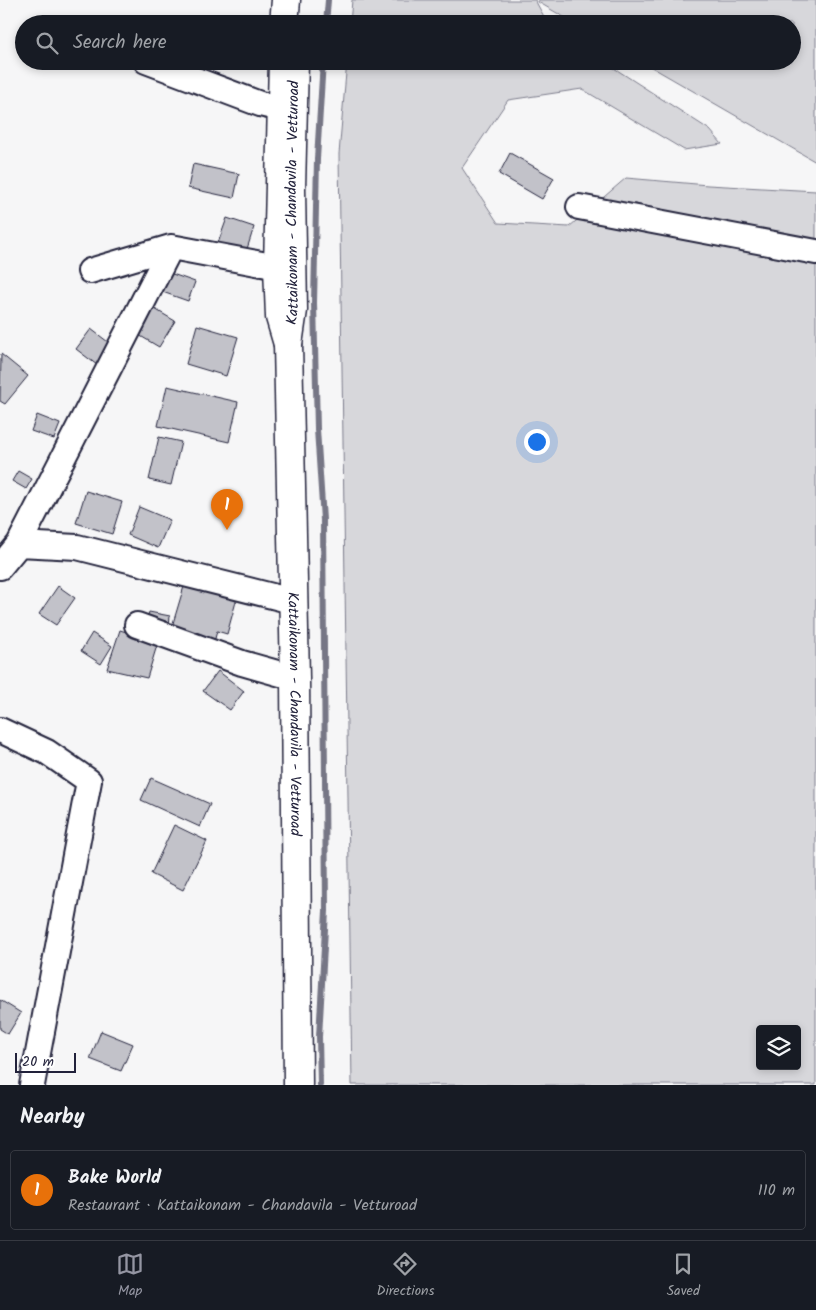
<!DOCTYPE html>
<html lang="en">
<head>
<meta charset="utf-8">
<style>
	body { margin:0; font-family:Kalam,sans-serif; background:#242831; color:#f1f3f6 }
	.controls { position:absolute; right:15px; bottom:15px; display:grid; overflow:hidden; border-radius:5px; box-shadow:0 2px 8px #0003 }
	.controls button { width:45px; height:45px; display:grid; place-items:center; padding:0; border:0; border-bottom:1px solid #363941; background:#171b24; color:#f1f3f6; font:25px sans-serif }
	.scale { position:absolute; left:15px; bottom:12px; width:61px; box-sizing:border-box; padding-left:5px; border:2px solid #22223b; border-top:0; font-size:14px; line-height:18px; white-space:nowrap; color:#22223b; -webkit-text-stroke:4px #fff; paint-order:stroke }
	.you { position:absolute; left:536px; top:441px; width:18px; height:18px; margin:-12px; border:4px solid #fff; border-radius:50%; background:#1a73e8; box-shadow:0 0 0 8px #1a73e833 }
	.badge { display:grid; place-items:center; width:32px; height:32px; border-radius:50%; background:#9495a2; color:#fff; font-size:16px; font-weight:700 }
	.pin { position:absolute; translate:-50% -41px; filter:drop-shadow(0 1px 2px #0008) }
	.pin::after { content:''; position:absolute; top:26px; width:18px; height:15px; background:inherit; clip-path:polygon(0 0,100% 0,50% 100%) }
	.list { margin:0; padding:0; list-style:none }
	h2 { display:flex; justify-content:space-between; align-items:center; height:65px; margin:0; padding:0 20px; font-size:21px }
	h2 small { font-size:16px; font-weight:400; color:#9ea1a6 }
	.list li { display:grid; grid-template-columns:32px 1fr auto; gap:15px; align-items:center; box-sizing:border-box; height:80px; margin:0 10px 10px; padding:0 10px; border:1px solid #363941; border-radius:5px }
	.list b { display:block; font-size:19px; white-space:nowrap }
	.list p { margin:0; font-size:16px; white-space:nowrap; color:#9ea1a6 }
	.list em { font-size:16px; font-style:normal; color:#9ea1a6 }
	.icon { flex:none; width:28px; height:28px; fill:none; stroke:currentColor; stroke-width:2; stroke-linecap:round; stroke-linejoin:round }
	.map { position:relative; flex:none; width:816px; height:1085px; overflow:hidden }
	.search { position:absolute; background:#171b24; box-shadow:0 2px 8px #0003; left:15px; right:15px; top:15px; height:55px; display:flex; align-items:center; gap:12px; box-sizing:border-box; padding:0 18px; border-radius:28px; color:#9ea1a6; font-size:19px }
	.sheet { height:155px; background:#171b24 }
	nav { display:flex; justify-content:space-around; align-items:center; box-sizing:border-box; height:70px; border-top:1px solid #363941; background:#171b24; font-size:14px; color:#9ea1a6 }
	nav a { display:grid; justify-items:center; gap:2px }
	nav .on { color:#9495a2 }
	.map>svg:first-child { display:block }
	.green { fill:#d7d7db; stroke:#7c7c8b; fill-rule:evenodd }
	.lines { fill:none; stroke-linecap:round; stroke-linejoin:round }
	.stream { stroke:#767685; stroke-width:6 }
	.building { fill:#c2c2c9; stroke:#22223b }
	.minor-casing { stroke:#22223b; stroke-width:28 }
	.major-casing { stroke:#22223b; stroke-width:31 }
	.minor { stroke:#fff; stroke-width:24 }
	.major { stroke:#fff; stroke-width:28 }
	.labels { text-anchor:middle; stroke-width:5; stroke-linejoin:round; paint-order:stroke }
	.street-label { font-size:15px; fill:#22223b; stroke:#fff }
</style>
</head>
<body>
<div class="map">
<svg width="816" height="1085" viewBox="0 0 816 1085">
	<rect width="100%" height="100%" fill="#f6f6f7"/>
	<filter id="ink" filterUnits="userSpaceOnUse"><feTurbulence type="fractalNoise" baseFrequency=".02" numOctaves="2"/><feDisplacementMap in="SourceGraphic" scale="10" xChannelSelector="R" yChannelSelector="G"/><feConvolveMatrix kernelMatrix="1 2 1 2 8 2 1 2 1" color-interpolation-filters="sRGB"/></filter>
	<g filter="url(#ink)">
		<path class="green" d="M352,0h183l13,24h-198z
			M539,0h277v162l-175,-101h151v-37h-216l-38,-22z
			M347,61h256l107,69 12,14 -38,6 -102,-61 -74,11 -46,68 36,55 71,4 57,-49 82,7 108,6v894h-464l-13,-931zM760,1029h37v37h-37z"/>
		<g class="lines">
			<path class="stream" d="M326,24l2,-24
				M320,1085l-1,-48 7,-126 -3,-391 -6,-91 -3,-126 3,-144 6,-98"/>
		</g>
		<path class="building" d="M510,153l44,25 -12,21 -43,-25z
			M193,164l46,10 -5,24 -46,-10z
			M227,218l27,9 -8,25 -28,-9z
			M161,270l34,12 -7,19 -34,-12z
			M148,305l27,16 -16,26 -27,-16z
			M197,325l41,12 -12,39 -40,-12z
			M91,329l21,16 -15,20 -21,-16z
			M1,354l27,22 -23,28 -5,-3z
			M167,386l71,16 -9,40 -71,-16z
			M37,415l23,9 -6,15 -23,-8z
			M159,437l22,5 -10,43 -22,-5z
			M18,471l14,8 -6,10 -14,-8z
			M86,491l36,11 -10,32 -36,-11z
			M139,507l31,13 -12,28 -30,-13z
			M185,583l52,15 -10,36 -10,-3 -3,11 -43,-12z
			M58,586l17,12 -19,27 -17,-11z
			M149,612l21,4 -1,10 -23,-4z
			M120,630l38,12 -11,36 -40,-9z
			M92,633l20,13 -11,18 -20,-13z
			M218,671l26,20 -14,19 -27,-19z
			M151,778l59,26 -10,23 -59,-27z
			M174,825l33,16 -24,49 -32,-16z
			M0,1000l21,13 -13,21 -8,-5z
			M101,1031l32,13 -12,27 -31,-12z"/>
		<g class="lines">
			<g class="minor-casing">
				<path id="minor" d="M146,61l114,43 22,5
					M579,207l237,45
					M90,271l81,-24 107,20
					M19,544l152,-297
					M0,567l19,-23 58,3 215,54
					M137,625l105,38 53,15
					M0,730l47,22 42,29 -57,304"/>
			</g>
			<g class="major-casing">
				<g id="major">
					<path d="M284,24l2,-24"/>
					<path id="s1" d="M283,61l-5,206 2,50 8,27 5,-34 -2,-121 3,-128"/>
					<path id="s2" d="M288,344l7,334 3,407"/>
				</g>
			</g>
			<use href="#minor" class="minor"/>
			<use href="#major" class="major"/>
		</g>
	</g>
	<g class="labels">
		<g class="street-label">
			<text dy="5" stroke="none"><textPath href="#s1" startOffset="426">Kattaikonam - Chandavila - Vetturoad</textPath></text>
			<text dy="5" stroke="none"><textPath href="#s2" startOffset="370">Kattaikonam - Chandavila - Vetturoad</textPath></text>
		</g>
	</g>
</svg>
<div class="controls">
<button><svg class="icon" aria-label="layers" viewBox="0 0 24 24"><path d="M12 4l9 5-9 5-9-5zM3 14l9 5 9-5"/></svg></button>
</div>
<div class="scale">20 m</div>
<div class="you"></div>
<div class="pin badge" style="left:227px;top:530px;background:#e8710a">1</div>
<div class="search"><svg class="icon" aria-label="search" viewBox="0 0 24 24"><circle cx="10" cy="10" r="6"/><path d="M15 15l6 6"/></svg>Search here</div>
</div>
<section class="sheet">
<h2>Nearby<small></small></h2>
<ul class="list">
<li><span class="badge" style="background:#e8710a">1</span><div><b>Bake World</b><p>Restaurant · Kattaikonam - Chandavila - Vetturoad</p></div><em>110 m</em></li>
</ul>
</section>
<nav>
<a class="on"><svg class="icon" aria-label="map" viewBox="0 0 24 24"><path d="M3 6l6-2 6 2 6-2v14l-6 2-6-2-6 2zM9 4v14M15 6v14"/></svg>Map</a>
<a><svg class="icon" aria-label="directions" viewBox="0 0 24 24"><path d="M12 3l9 9-9 9-9-9zM9 14v-3h6M13 9l2 2-2 2"/></svg>Directions</a>
<a><svg class="icon" aria-label="saved" viewBox="0 0 24 24"><path d="M7 4h10v16l-5-4-5 4z"/></svg>Saved</a>
</nav>
</body>
</html>
